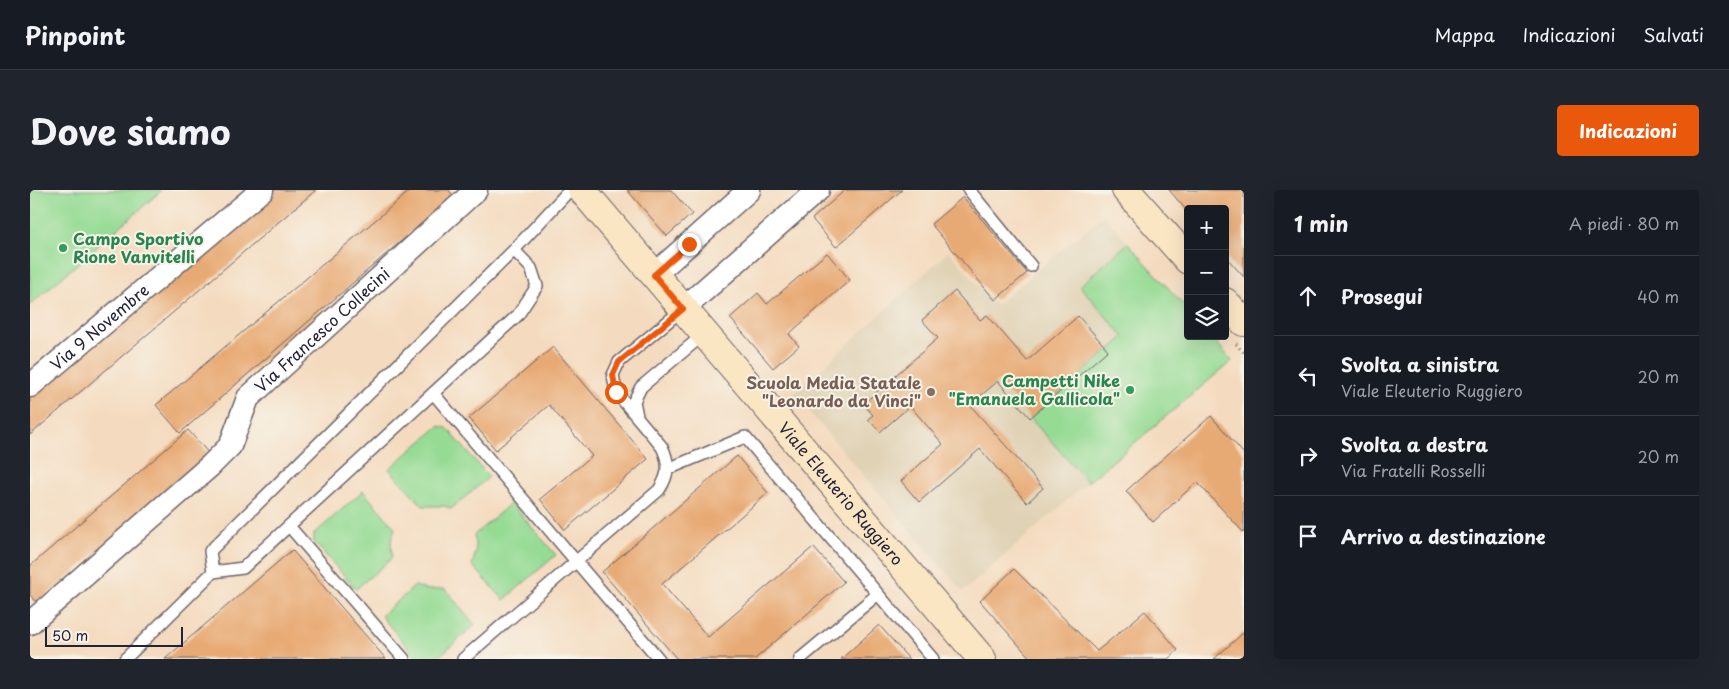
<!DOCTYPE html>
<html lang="it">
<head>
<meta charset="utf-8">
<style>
	body { margin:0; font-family:"Playpen Sans",sans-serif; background:#20242c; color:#f1f3f6 }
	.controls { position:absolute; right:15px; top:15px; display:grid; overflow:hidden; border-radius:5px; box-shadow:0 5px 20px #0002 }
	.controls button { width:45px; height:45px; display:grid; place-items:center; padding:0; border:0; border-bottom:1px solid #363941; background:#171b24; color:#f1f3f6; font:25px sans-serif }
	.scale { position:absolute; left:15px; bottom:12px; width:138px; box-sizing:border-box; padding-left:5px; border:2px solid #22223b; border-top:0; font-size:14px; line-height:18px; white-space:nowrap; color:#22223b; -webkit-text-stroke:4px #f7f3e8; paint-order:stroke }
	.stop { position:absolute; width:15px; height:15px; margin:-11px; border:4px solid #ea580c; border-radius:50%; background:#fff }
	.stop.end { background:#ea580c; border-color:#fff; box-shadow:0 1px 5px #0008 }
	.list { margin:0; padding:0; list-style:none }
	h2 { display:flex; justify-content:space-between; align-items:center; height:65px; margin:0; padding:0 20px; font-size:21px }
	h2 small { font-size:16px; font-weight:400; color:#9ea1a6 }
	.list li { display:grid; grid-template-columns:32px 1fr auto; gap:15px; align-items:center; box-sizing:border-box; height:80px; padding:0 20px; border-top:1px solid #363941 }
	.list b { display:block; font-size:19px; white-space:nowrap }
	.list p { margin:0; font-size:16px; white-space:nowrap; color:#9ea1a6 }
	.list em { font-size:16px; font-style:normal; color:#9ea1a6 }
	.icon { flex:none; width:28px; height:28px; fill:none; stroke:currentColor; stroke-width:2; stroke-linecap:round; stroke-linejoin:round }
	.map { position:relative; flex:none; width:1214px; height:469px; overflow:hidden; border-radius:5px }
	header { display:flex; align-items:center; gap:30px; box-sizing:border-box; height:70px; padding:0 25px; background:#171b24; border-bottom:1px solid #363941 }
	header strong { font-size:24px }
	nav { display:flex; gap:28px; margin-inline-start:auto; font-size:18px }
	.intro { display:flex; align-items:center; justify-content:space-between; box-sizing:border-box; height:120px; padding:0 30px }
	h1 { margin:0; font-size:35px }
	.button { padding:12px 22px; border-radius:5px; background:#ea580c; color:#fff; font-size:18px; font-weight:700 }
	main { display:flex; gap:30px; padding:0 30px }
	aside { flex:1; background:#171b24; border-radius:5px; box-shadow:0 5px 20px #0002 }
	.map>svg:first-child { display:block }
	.built { fill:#e0d2b5 }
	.green { fill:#95db94; stroke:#5c7e68 }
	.building { fill:#e8aa74 }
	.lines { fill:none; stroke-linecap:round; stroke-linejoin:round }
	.lane-casing { stroke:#6c6369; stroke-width:14 }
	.street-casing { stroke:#6c6369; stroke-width:25 }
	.secondary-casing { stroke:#6c6369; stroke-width:30 }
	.path { stroke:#6c6369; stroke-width:3; stroke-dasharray:1 4; stroke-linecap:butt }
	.lane { stroke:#fff; stroke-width:11 }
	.street { stroke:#fff; stroke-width:22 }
	.secondary { stroke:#fbe6c4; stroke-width:28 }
	.route { stroke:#ea580c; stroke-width:6 }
	.leisure-dot { fill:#2e9e5b; stroke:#f7f3e8; stroke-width:2 }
	.education-dot { fill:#8d6e63; stroke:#f7f3e8; stroke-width:2 }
	.labels { text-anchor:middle; stroke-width:4; stroke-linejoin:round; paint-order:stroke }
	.leisure-label { font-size:16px; font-weight:bold; fill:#27864d; stroke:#f7f3e8; text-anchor:start }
	.street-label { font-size:16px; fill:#22223b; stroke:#f7f3e8 }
	.education-label { font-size:16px; font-weight:bold; fill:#785e54; stroke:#f7f3e8; text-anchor:end }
</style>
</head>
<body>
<header>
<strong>Pinpoint</strong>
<nav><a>Mappa</a><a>Indicazioni</a><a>Salvati</a></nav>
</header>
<div class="intro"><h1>Dove siamo</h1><a class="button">Indicazioni</a></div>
<main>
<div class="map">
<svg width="1214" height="469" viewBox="0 0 1214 469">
	<rect width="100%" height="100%" fill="#f7f3e8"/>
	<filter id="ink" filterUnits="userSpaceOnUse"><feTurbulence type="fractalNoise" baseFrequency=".02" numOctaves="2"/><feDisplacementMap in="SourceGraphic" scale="10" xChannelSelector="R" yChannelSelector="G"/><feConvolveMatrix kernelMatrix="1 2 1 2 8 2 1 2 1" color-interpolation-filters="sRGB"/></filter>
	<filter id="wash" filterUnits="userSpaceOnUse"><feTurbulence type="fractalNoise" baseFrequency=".0096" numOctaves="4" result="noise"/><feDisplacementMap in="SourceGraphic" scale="20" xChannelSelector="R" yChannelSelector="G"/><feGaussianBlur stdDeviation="1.12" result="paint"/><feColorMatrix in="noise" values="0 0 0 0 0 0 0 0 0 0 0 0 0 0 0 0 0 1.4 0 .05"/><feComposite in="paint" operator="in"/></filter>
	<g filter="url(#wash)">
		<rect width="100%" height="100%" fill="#f4dbbf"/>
		<path class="built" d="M1074,25l24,28 -48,43 44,51 -93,81 57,64 -125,110 -169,-198 155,-143 47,54z"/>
		<path class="green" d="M0,0h130l1,1 -131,114z
			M1098,53l60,67v26h23l21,25 -144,121 -58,-64 94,-81 -44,-51z
			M409,236l8,2 42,49 -38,32 -6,-3h-22l-34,-37z
			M333,301l32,37 -4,13 1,17 -36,31 -42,-47v-8z
			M481,313l45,52 -52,45 -32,-35 4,-14 -2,-16z
			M385,396l13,4 17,-1 30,36 -39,34h-18l-37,-43z"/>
		<g id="blocks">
			<path class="building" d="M240,0h46l-286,245v-39z
				M381,0h38l4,6 -273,237 -24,-28z
				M597,0h44l21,24 -25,22z
				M815,0h57l-66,57 -24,-28z
				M1139,0h75v87l-19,-21v-47h-37v3z
				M933,7l64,76 -32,27 -64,-76z
				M797,63l23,27 -61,54 10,12 -26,22 -43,-50 28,-25 9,11z
				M925,101l25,29 7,-5 40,46 51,-45 30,34 -78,68 -32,-37 -28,24 73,83 -16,15 -47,-54 -61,53 -18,-21 42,-37 -33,-38 -30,26 -12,-13 5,-4 -10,-11 75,-66 -16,-18z
				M523,157l95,112 -83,71 -25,-31 52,-43 -43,-51 -53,45 -27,-32z
				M1181,226l33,38v79l-47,-51 -44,40 -27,-31z
				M158,240l23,26 -174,147 -7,-8v-29z
				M707,266l31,37 -106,91 46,53 105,-90 31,35 -89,77h-78l-75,-87z
				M262,360l94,109h-221z
				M984,379l83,82 48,-40 33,39 -10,9h-137l-51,-58z
				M849,435l30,34h-68z
				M1214,442v27h-30z"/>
		</g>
	</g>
	<g filter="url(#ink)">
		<use href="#blocks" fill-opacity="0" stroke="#6c6369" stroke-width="1"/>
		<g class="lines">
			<g class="lane-casing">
				<path id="lane" d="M939,0l62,76
					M484,60l52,-56
					M403,203l226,266
					M607,226l-3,-15 7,-14 63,-53
					M638,279l77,-32 188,222
					M259,336l115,133
					M95,469l88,-87 30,-4 275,-253 19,-29 -6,-18 -17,-18 -304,301 3,21
					M433,469l196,-169c10,-15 11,-27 3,-43l-46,-55 -3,-17 6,-13 64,-53
					M770,469l78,-65"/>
			</g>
			<g class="street-casing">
				<g id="street">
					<path d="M624,85l95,-85"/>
					<path d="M653,119l135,-119"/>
					<path id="s1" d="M0,196l232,-196"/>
					<path id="s2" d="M0,433l180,-157 20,-20 18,-48 228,-208"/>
				</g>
			</g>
			<g class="secondary-casing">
				<g id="secondary">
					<path id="s3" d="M552,0l400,469"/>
					<path d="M1096,0l62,70"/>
					<path d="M1195,112l19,20"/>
				</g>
			</g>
			<path class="path" d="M1206,154l8,9"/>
			<use href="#lane" class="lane"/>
			<use href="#street" class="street"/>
			<use href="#secondary" class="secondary"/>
		</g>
	</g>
	<g class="lines" filter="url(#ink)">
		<path class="route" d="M586,202l-3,-17 6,-13 64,-53 -29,-34 35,-31"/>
	</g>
	<g class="leisure-dot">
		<circle cx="33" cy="58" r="5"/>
		<circle cx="1100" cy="200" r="5"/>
	</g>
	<circle class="education-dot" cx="901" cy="202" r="5"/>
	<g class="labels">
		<g class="leisure-label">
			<text x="43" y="55">Campo Sportivo<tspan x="43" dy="18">Rione Vanvitelli</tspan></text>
			<text x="1090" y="197" text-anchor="end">Campetti Nike<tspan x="1090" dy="18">"Emanuela Gallicola"</tspan></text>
		</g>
		<g class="street-label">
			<text dy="6" stroke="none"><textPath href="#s1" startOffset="91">Via 9 Novembre</textPath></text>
			<text dy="6" stroke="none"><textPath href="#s2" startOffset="419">Via Francesco Collecini</textPath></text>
			<text dy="6" stroke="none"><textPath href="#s3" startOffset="399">Viale Eleuterio Ruggiero</textPath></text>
		</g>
		<g class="education-label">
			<text x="891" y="199">Scuola Media Statale<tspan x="891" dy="18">"Leonardo da Vinci"</tspan></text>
		</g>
	</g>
</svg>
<div class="controls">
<button>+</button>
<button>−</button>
<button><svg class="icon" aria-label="layers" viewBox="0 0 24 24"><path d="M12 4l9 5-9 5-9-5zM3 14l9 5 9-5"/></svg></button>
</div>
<div class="scale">50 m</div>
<div class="stop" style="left:586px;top:202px"></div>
<div class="stop end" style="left:659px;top:54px"></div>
</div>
<aside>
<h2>1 min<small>A piedi · 80 m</small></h2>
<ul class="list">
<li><svg class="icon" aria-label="ahead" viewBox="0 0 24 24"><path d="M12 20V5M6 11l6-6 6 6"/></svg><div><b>Prosegui</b></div><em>40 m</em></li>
<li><svg class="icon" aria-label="left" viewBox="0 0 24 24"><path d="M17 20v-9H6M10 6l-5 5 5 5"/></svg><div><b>Svolta a sinistra</b><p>Viale Eleuterio Ruggiero</p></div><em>20 m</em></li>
<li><svg class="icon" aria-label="right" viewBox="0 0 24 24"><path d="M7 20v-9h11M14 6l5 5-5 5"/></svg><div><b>Svolta a destra</b><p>Via Fratelli Rosselli</p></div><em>20 m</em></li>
<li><svg class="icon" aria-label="arrive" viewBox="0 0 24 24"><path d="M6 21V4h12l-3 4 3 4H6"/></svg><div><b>Arrivo a destinazione</b></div></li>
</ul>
</aside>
</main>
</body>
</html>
